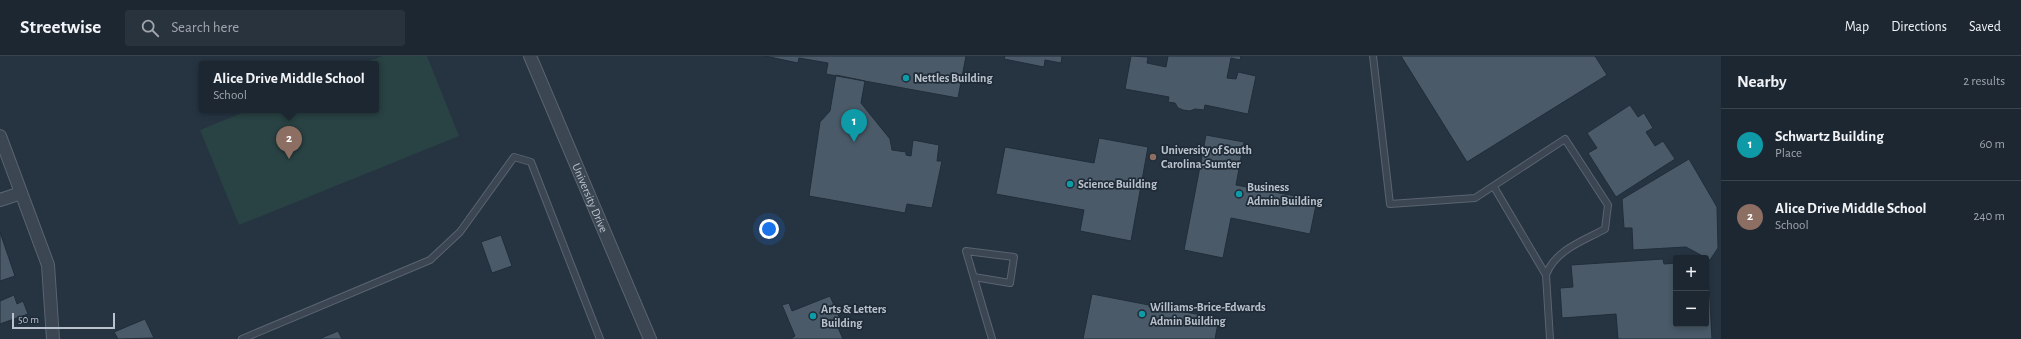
<!DOCTYPE html>
<html lang="en">
<head>
<meta charset="utf-8">
<style>
	body { margin:0; font-family:"Alegreya Sans",sans-serif; background:#29333e; color:#f1f3f6 }
	.controls { position:absolute; right:12px; bottom:12px; display:grid; overflow:hidden; border-radius:4px; box-shadow:0 2px 6px #0003 }
	.controls button { width:36px; height:36px; display:grid; place-items:center; padding:0; border:0; border-bottom:1px solid #3a444d; background:#1c2732; color:#f1f3f6; font:20px sans-serif }
	.scale { position:absolute; left:12px; bottom:10px; width:103px; box-sizing:border-box; padding-left:4px; border:2px solid #b8c1cc; border-top:0; font-size:11px; line-height:14px; white-space:nowrap; color:#b8c1cc; -webkit-text-stroke:3px #1f2b37; paint-order:stroke }
	.you { position:absolute; left:769px; top:173px; width:14px; height:14px; margin:-10px; border:3px solid #fff; border-radius:50%; background:#1a73e8; box-shadow:0 0 0 6px #1a73e833 }
	.badge { display:grid; place-items:center; width:26px; height:26px; border-radius:50%; background:#1a73e8; color:#fff; font-size:13px; font-weight:700 }
	.pin { position:absolute; translate:-50% -33px; filter:drop-shadow(0 1px 2px #0008) }
	.pin::after { content:''; position:absolute; top:21px; width:14px; height:12px; background:inherit; clip-path:polygon(0 0,100% 0,50% 100%) }
	.popup { position:absolute; left:199px; top:5px; width:180px; height:52px; box-sizing:border-box; display:grid; place-content:center; border-radius:4px; background:#1c2732; filter:drop-shadow(0 1px 3px #0005); font-size:13px; white-space:nowrap; color:#a0a5ac }
	.popup b { font-size:15px; color:#f1f3f6 }
	.popup::after { content:''; position:absolute; left:50%; top:100%; margin-left:-8px; border:8px solid transparent; border-top-color:#1c2732 }
	.list { margin:0; padding:0; list-style:none }
	h2 { display:flex; justify-content:space-between; align-items:center; height:52px; margin:0; padding:0 16px; font-size:17px }
	h2 small { font-size:13px; font-weight:400; color:#a0a5ac }
	.list li { display:grid; grid-template-columns:26px 1fr auto; gap:12px; align-items:center; box-sizing:border-box; height:72px; padding:0 16px; border-top:1px solid #3a444d }
	.list b { display:block; font-size:15px; white-space:nowrap }
	.list p { margin:0; font-size:13px; white-space:nowrap; color:#a0a5ac }
	.list em { font-size:13px; font-style:normal; color:#a0a5ac }
	.icon { flex:none; width:22px; height:22px; fill:none; stroke:currentColor; stroke-width:2; stroke-linecap:round; stroke-linejoin:round }
	.map { position:relative; flex:none; width:1721px; height:283px; overflow:hidden }
	header { display:flex; align-items:center; gap:24px; box-sizing:border-box; height:56px; padding:0 20px; background:#1c2732; border-bottom:1px solid #3a444d }
	header strong { font-size:19px }
	nav { display:flex; gap:22px; margin-inline-start:auto; font-size:14px }
	.search { width:280px; height:36px; background:#29333e; display:flex; align-items:center; gap:10px; box-sizing:border-box; padding:0 14px; border-radius:4px; color:#a0a5ac; font-size:15px }
	main { display:flex }
	aside { flex:1; background:#1c2732 }
	.map>svg:first-child { display:block }
	.green { fill:#294243 }
	.building { fill:#4a5a68; stroke:#212d39 }
	.lines { fill:none; stroke-linecap:round; stroke-linejoin:round }
	.lane-casing { stroke:#59646f; stroke-width:8 }
	.street-casing { stroke:#59646f; stroke-width:14 }
	.lane { stroke:#3b4652; stroke-width:6 }
	.street { stroke:#3b4652; stroke-width:12 }
	.culture-dot { fill:#0f9aa8; stroke:#1f2b37; stroke-width:1.5 }
	.education-dot { fill:#8d6e63; stroke:#1f2b37; stroke-width:1.5 }
	.labels { text-anchor:middle; stroke-width:3.5; stroke-linejoin:round; paint-order:stroke }
	.poi-label { font-size:12px; font-weight:bold; fill:#b8c1cc; stroke:#1f2b37; text-anchor:start }
	.street-label { font-size:12px; fill:#b8c1cc; stroke:#1f2b37 }
</style>
</head>
<body>
<header>
<strong>Streetwise</strong>
<div class="search"><svg class="icon" aria-label="search" viewBox="0 0 24 24"><circle cx="10" cy="10" r="6"/><path d="M15 15l6 6"/></svg>Search here</div>
<nav><a>Map</a><a>Directions</a><a>Saved</a></nav>
</header>
<main>
<div class="map">
<svg width="1721" height="283" viewBox="0 0 1721 283">
	<rect width="100%" height="100%" fill="#263442"/>
	<path class="green" d="M382,0h45l32,80 -220,89 -39,-95 49,-20h127v-46h-14z"/>
	<path class="building" d="M765,0h201l-8,42 -132,-24 2,-11 -29,-5 -1,5z
		M1005,0h57l-1,7 -16,-3 -1,7 -40,-8z
		M1131,0l17,1 -1,6 19,4 2,-11h73l-1,4 -9,-2 -4,20 9,1 2,-7 18,4 -8,38 -43,-9 -1,5 -9,-1 -5,2 -7,-1 -5,-2 -3,-5 -7,-1 1,-5 -44,-8z
		M1401,0h194l12,19 -140,87z
		M836,19l29,6 -4,22 29,36 2,11 14,2v3l5,1 2,-16 26,5 -2,16h5l-10,47 -25,-4 -2,9 -96,-17 11,-74 10,-11z
		M1630,49l8,12 6,-4 9,15 -7,4 9,14 8,-5 12,18 -59,38 -28,-44 9,-5 -10,-15z
		M1206,79l38,7 -8,43 81,15 -7,34 -79,-16 -8,40 -39,-8z
		M1099,82l49,9 -17,94 -51,-10 4,-21 -88,-16 9,-47 89,16z
		M1689,103l28,48 1,41 -8,12 -24,-13 -53,3 -1,-22h-8l-2,-29z
		M0,176l15,44 -15,5z
		M501,179l11,31 -20,7 -11,-31z
		M1663,203l1,5 12,-1v61h30v-41h3l3,56h-94l-2,-25 -54,4 -2,-30 13,-1 -2,-22z
		M1092,238l57,11v2l13,3v-2l57,10 -4,21h-132z
		M14,239l3,9 6,-3 5,13 -28,10v-23z
		M830,240l11,25 -5,2 7,16h-53l5,-3 -13,-31 7,-2 3,8z
		M145,263l9,19 -36,1 -4,-7z
		M338,275l4,8h-23z"/>
	<g class="lines">
		<g class="lane-casing">
			<path id="lane" d="M1373,0l17,148 85,-6 90,-59 43,66 -3,24c-22,12 -50,21 -59,46l4,64
				M1494,131l52,88
				M974,221l36,6 4,-26 -48,-6 26,88
				M242,283l188,-79 30,-28 54,-75 17,5 69,177"/>
		</g>
		<g class="street-casing">
			<g id="street">
				<path id="s1" d="M530,0l120,283"/>
				<path d="M0,80l48,129 5,74"/>
				<path d="M0,144l21,-7"/>
			</g>
		</g>
		<use href="#lane" class="lane"/>
		<use href="#street" class="street"/>
	</g>
	<g class="culture-dot">
		<circle cx="906" cy="22" r="4"/>
		<circle cx="1070" cy="128" r="4"/>
		<circle cx="1239" cy="138" r="4"/>
		<circle cx="1142" cy="258" r="4"/>
		<circle cx="813" cy="260" r="4"/>
	</g>
	<circle class="education-dot" cx="1153" cy="101" r="4"/>
	<g class="labels">
		<g class="poi-label">
			<text x="914" y="26">Nettles Building</text>
			<text x="1161" y="98">University of South<tspan x="1161" dy="14">Carolina-Sumter</tspan></text>
			<text x="1078" y="132">Science Building</text>
			<text x="1247" y="135">Business<tspan x="1247" dy="14">Admin Building</tspan></text>
			<text x="1150" y="255">Williams-Brice-Edwards<tspan x="1150" dy="14">Admin Building</tspan></text>
			<text x="821" y="257">Arts &amp; Letters<tspan x="821" dy="14">Building</tspan></text>
		</g>
		<g class="street-label">
			<text dy="4" stroke="none"><textPath href="#s1" startOffset="154">University Drive</textPath></text>
		</g>
	</g>
</svg>
<div class="controls">
<button>+</button>
<button>−</button>
</div>
<div class="scale">50 m</div>
<div class="you"></div>
<div class="pin badge" style="left:854px;top:86px;background:#0f9aa8">1</div>
<div class="pin badge" style="left:289px;top:103px;background:#8d6e63">2</div>
<div class="popup"><b>Alice Drive Middle School</b>School</div>
</div>
<aside>
<h2>Nearby<small>2 results</small></h2>
<ul class="list">
<li><span class="badge" style="background:#0f9aa8">1</span><div><b>Schwartz Building</b><p>Place</p></div><em>60 m</em></li>
<li><span class="badge" style="background:#8d6e63">2</span><div><b>Alice Drive Middle School</b><p>School</p></div><em>240 m</em></li>
</ul>
</aside>
</main>
</body>
</html>
